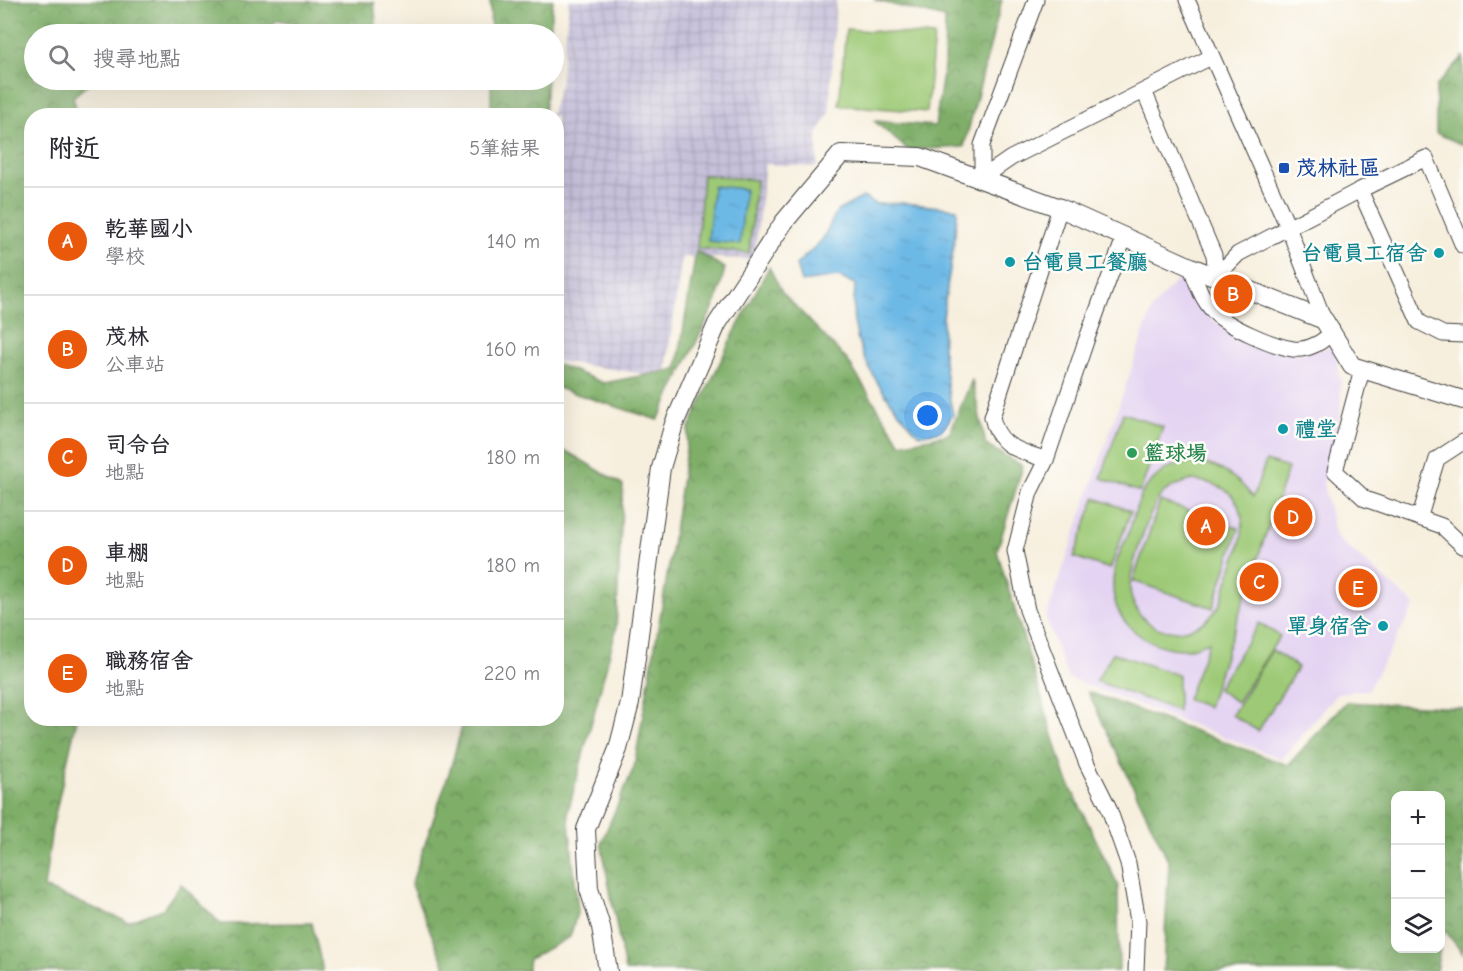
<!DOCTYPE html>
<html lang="zh-TW">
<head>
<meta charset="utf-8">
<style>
	body { margin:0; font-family:"Comic Neue","LXGW WenKai TC",sans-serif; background:#f2f2f3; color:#2b2b33 }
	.controls { position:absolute; right:18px; bottom:18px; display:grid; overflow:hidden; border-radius:12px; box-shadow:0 6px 24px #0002 }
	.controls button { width:54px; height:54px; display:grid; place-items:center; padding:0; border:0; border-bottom:2px solid #e1e1e2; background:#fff; color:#2b2b33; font:30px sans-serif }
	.you { position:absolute; left:928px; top:416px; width:21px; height:21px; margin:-15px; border:4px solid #fff; border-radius:50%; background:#1a73e8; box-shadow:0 0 0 9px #1a73e833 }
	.badge { display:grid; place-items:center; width:39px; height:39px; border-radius:50%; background:#ea580c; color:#fff; font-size:20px; font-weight:700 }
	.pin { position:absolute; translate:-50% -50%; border:3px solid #fff; box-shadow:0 2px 6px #0006 }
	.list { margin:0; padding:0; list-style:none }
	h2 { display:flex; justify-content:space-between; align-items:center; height:78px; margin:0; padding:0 24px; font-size:26px }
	h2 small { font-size:20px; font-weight:400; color:#7c7c81 }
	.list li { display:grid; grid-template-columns:39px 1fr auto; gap:18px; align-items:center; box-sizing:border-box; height:108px; padding:0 24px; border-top:2px solid #e1e1e2 }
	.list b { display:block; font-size:22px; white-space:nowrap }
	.list p { margin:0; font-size:20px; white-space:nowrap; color:#7c7c81 }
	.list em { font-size:20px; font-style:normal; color:#7c7c81 }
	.icon { flex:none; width:33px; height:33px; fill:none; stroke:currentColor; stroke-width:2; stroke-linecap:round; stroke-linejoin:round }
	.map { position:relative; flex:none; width:1463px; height:971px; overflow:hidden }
	.search { position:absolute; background:#fff; box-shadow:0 6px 24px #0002; left:24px; top:24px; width:540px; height:66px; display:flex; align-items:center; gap:15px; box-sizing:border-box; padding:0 21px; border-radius:33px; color:#7c7c81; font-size:22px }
	.panel { position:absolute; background:#fff; box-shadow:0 6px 24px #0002; left:24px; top:108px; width:540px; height:618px; border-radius:24px }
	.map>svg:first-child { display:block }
	.built { fill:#e4d3f2 }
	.industrial { fill:url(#industrial-grid) }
	.green { fill:#9eca77; stroke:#5d734a; stroke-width:1.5; fill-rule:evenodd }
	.forest { fill:url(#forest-crowns); stroke:#4d6542; stroke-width:1.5 }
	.water { fill:url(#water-ripples); stroke:#446a81; stroke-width:1.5 }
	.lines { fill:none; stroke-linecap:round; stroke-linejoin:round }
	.minor-casing { stroke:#3d3c39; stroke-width:17 }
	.tertiary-casing { stroke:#3d3c39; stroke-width:20 }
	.minor { stroke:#fff; stroke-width:15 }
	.tertiary { stroke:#fff; stroke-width:18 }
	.transit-dot { fill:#1a4fb4; stroke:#fdfcf7; stroke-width:2 }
	.culture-dot { fill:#0f9aa8; stroke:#fdfcf7; stroke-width:2 }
	.leisure-dot { fill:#2e9e5b; stroke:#fdfcf7; stroke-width:2 }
	.labels { text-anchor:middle; stroke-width:5; stroke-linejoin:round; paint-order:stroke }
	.transit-label { font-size:21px; font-weight:bold; fill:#164399; stroke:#fdfcf7; text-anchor:start }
	.culture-label { font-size:21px; font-weight:bold; fill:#0d838f; stroke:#fdfcf7; text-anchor:end }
	.leisure-label { font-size:21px; font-weight:bold; fill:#27864d; stroke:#fdfcf7; text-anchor:start }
</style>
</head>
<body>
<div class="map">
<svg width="1463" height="971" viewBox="0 0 1463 971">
	<defs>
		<pattern id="industrial-grid" width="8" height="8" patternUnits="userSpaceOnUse" patternTransform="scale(1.5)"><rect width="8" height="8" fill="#c6c0da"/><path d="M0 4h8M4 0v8" fill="none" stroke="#aaa4ba"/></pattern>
		<pattern id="forest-crowns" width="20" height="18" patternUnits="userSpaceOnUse" patternTransform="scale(1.5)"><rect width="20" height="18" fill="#7eae68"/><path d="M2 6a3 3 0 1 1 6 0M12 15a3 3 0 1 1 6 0" fill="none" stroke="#668d55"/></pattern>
		<pattern id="water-ripples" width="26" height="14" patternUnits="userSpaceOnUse" patternTransform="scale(1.5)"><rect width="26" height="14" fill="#6db9e6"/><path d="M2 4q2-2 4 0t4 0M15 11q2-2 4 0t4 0" fill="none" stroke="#5e9ec5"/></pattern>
	</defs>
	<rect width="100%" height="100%" fill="#fdfcf7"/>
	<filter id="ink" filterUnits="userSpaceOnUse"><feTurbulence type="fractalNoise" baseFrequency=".0167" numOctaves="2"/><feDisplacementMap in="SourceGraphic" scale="12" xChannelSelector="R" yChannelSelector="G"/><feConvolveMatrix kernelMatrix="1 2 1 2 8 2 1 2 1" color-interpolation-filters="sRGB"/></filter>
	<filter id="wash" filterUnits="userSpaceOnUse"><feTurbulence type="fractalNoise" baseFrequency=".008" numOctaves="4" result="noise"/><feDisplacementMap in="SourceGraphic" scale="24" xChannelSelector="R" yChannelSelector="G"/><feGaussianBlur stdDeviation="1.35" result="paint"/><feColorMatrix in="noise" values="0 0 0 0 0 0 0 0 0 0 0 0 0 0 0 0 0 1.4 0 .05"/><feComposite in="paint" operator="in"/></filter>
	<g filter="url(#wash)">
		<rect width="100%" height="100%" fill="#f7efde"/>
		<path class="built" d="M1183,273l6,23 24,25 81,33 40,-8 7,36 -1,37 -17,65 13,53 79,68 -47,85 -31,3 -55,66 -214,-81 -22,-60 106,-309z"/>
		<path class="industrial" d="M569,0h267l-7,114 -12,20v33l-52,-3 -11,95 -72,-2 -17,120 -108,-16 -1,-245h-6l10,-32z"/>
		<path class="green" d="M846,29l88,7 -7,76 -88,-7z
			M703,175l53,5 -7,73 -52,-5z
			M1123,413l40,14 -23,65 -39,-14z
			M1266,461l22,7 -80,239 -21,-8 22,-57c-7,2 -15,6 -22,7 -37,1 -75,-24 -74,-65 0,-18 9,-36 16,-52 4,-13 8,-32 16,-43 34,-44 79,-28 108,8zM1192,480c14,2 32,5 41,17 20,25 4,56 -5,82 -3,9 -5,23 -11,30 -17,23 -50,30 -72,11 -9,-8 -15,-21 -15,-33 0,-18 20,-82 33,-94 9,-7 18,-10 29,-13z
			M1095,498l36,13 -21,58 -36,-12z
			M1160,501l79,27 -26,80 -80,-27z
			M1259,623l21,13 -43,66 -20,-13z
			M1272,650l26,17 -40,64 -26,-16z
			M1113,653l65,22v36l-82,-30z"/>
		<path class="forest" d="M0,0l374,2 3,32h-34l-64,-14 -26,14h-219v46h59l-20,17 5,18 -46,1v602l45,1 -25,109 -8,60 84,34 35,-13 18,-25 40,40 91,-1 11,48h-323z
			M490,0h63l-3,34h-59z
			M874,0h128l-38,147 -56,3 -34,-29 61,5 9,-59 1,-49z
			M1463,57v88l-27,-12v-47z
			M491,80h56l-3,35h-53z
			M696,251l29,17 -8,32 -59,120 -101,-32v-24l47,19 73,-14z
			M769,267l13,25 65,68 54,84 48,-10 23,-54 14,65 37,21 -26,85 69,227 52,107 1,86h-494l-24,-128 33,-76 36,-208 19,-131 42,-89z
			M557,449l11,3 55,33 -7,145 -48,182 10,98 -8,27 -41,22 -2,12h-80l-36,-86 39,-115 14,-51 92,-1z
			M1088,692l200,73 58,-63 117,6v246l-19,-25 -3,16 -1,-149h-44v152l44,1 -4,22h-273l6,-109z"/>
		<path class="water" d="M713,186l32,3 -5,55 -32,-3z
			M863,197l13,7 29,-1 52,6c-1,40 -11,72 -14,110 -2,32 3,64 10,96l-12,16 -22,4c-30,-33 -58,-67 -65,-113 -2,-12 1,-26 1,-38l-17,-7 -37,5 -5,-17 26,-25 15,-29z"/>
	</g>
	<g filter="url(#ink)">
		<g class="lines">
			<g class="minor-casing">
				<path id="minor" d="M1187,0l101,227 36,93
					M1144,91l70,164 2,22
					M982,178l29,-20 200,-101
					M982,178v-33l54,-145
					M1360,190l66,-32 37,88
					M1124,238l-38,103 -40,119 -16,32 -15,59 12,59 60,154 21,42 20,57 10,58 -2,50
					M1191,267c6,17 10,31 23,45 13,14 59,34 79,37 13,2 33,-7 39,-19
					M1216,277l22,-23 122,-64 59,132 24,12 20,1
					M1362,370l-27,101 30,28 77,27 21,20
					M1046,460c-26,-10 -48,-12 -54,-43l68,-209
					M1420,516l17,-57 26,-17"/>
			</g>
			<g class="tertiary-casing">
				<path id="tertiary" d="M608,971l-7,-44 -12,-38 -3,-60 32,-80 12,-46 31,-235 13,-44 43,-100 67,-102 57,-68 79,3 140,51 131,59 133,53 28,46 111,34"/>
			</g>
			<use href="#minor" class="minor"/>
			<use href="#tertiary" class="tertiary"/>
		</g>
	</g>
	<rect class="transit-dot" x="1278" y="162" width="12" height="12" rx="3"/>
	<g class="culture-dot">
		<circle cx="1439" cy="253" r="6"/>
		<circle cx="1010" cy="262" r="6"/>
		<circle cx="1283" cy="429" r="6"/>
		<circle cx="1383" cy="626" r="6"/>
	</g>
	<circle class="leisure-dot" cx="1132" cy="453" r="6"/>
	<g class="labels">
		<g class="transit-label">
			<text x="1296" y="175">茂林社區</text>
		</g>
		<g class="culture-label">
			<text x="1427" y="260">台電員工宿舍</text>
			<text x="1022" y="269" text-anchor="start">台電員工餐廳</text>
			<text x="1295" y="436" text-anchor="start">禮堂</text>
			<text x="1371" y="633">單身宿舍</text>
		</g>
		<g class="leisure-label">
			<text x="1144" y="460">籃球場</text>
		</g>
	</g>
</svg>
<div class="controls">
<button>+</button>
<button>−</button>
<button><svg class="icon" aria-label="layers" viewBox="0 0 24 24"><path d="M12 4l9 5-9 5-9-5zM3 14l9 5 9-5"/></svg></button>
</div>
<div class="you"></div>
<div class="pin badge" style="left:1206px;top:526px">A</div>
<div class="pin badge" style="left:1233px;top:294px">B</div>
<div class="pin badge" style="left:1259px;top:582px">C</div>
<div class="pin badge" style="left:1293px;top:517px">D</div>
<div class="pin badge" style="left:1358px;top:588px">E</div>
<div class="search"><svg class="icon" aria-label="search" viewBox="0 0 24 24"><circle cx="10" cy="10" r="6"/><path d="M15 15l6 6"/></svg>搜尋地點</div>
<section class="panel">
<h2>附近<small>5筆結果</small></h2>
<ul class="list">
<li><span class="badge">A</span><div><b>乾華國小</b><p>學校</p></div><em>140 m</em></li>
<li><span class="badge">B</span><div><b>茂林</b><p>公車站</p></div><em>160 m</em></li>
<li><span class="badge">C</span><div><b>司令台</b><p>地點</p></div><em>180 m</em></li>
<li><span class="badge">D</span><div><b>車棚</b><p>地點</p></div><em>180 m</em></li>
<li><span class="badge">E</span><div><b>職務宿舍</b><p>地點</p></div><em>220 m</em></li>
</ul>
</section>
</div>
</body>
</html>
